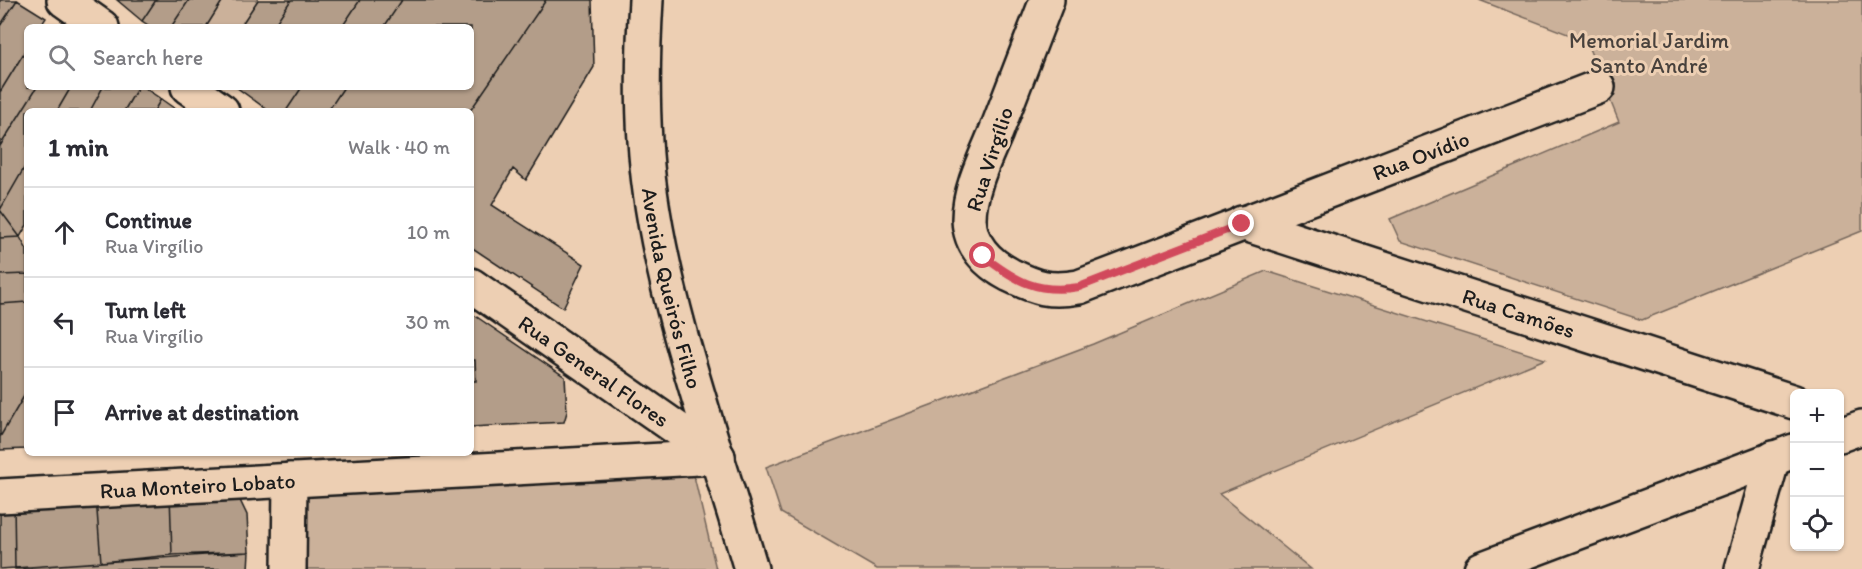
<!DOCTYPE html>
<html lang="en">
<head>
<meta charset="utf-8">
<style>
	body { margin:0; font-family:Itim,sans-serif; background:#f2f2f3; color:#2b2b33 }
	.controls { position:absolute; right:18px; bottom:18px; display:grid; overflow:hidden; border-radius:9px; box-shadow:0 2px 4px #0004 }
	.controls button { width:54px; height:54px; display:grid; place-items:center; padding:0; border:0; border-bottom:2px solid #e1e1e2; background:#fff; color:#2b2b33; font:30px sans-serif }
	.stop { position:absolute; width:18px; height:18px; margin:-14px; border:4px solid #d1495b; border-radius:50%; background:#fff }
	.stop.end { background:#d1495b; border-color:#fff; box-shadow:0 2px 6px #0008 }
	.list { margin:0; padding:0; list-style:none }
	h2 { display:flex; justify-content:space-between; align-items:center; height:78px; margin:0; padding:0 24px; font-size:26px }
	h2 small { font-size:20px; font-weight:400; color:#7c7c81 }
	.list li { display:grid; grid-template-columns:39px 1fr auto; gap:18px; align-items:center; box-sizing:border-box; height:90px; padding:0 24px; border-top:2px solid #e1e1e2 }
	.list b { display:block; font-size:22px; white-space:nowrap }
	.list p { margin:0; font-size:20px; white-space:nowrap; color:#7c7c81 }
	.list em { font-size:20px; font-style:normal; color:#7c7c81 }
	.icon { flex:none; width:33px; height:33px; fill:none; stroke:currentColor; stroke-width:2; stroke-linecap:round; stroke-linejoin:round }
	.map { position:relative; flex:none; width:1862px; height:569px; overflow:hidden }
	.search { position:absolute; background:#fff; box-shadow:0 2px 4px #0004; left:24px; top:24px; width:450px; height:66px; display:flex; align-items:center; gap:15px; box-sizing:border-box; padding:0 21px; border-radius:9px; color:#7c7c81; font-size:22px }
	.panel { position:absolute; background:#fff; box-shadow:0 2px 4px #0004; left:24px; top:108px; width:450px; height:348px; border-radius:9px }
	.map>svg:first-child { display:block }
	.green { fill:#cbb19a; stroke:#74665b; stroke-width:1.5 }
	.building { fill:#b39d89; stroke:#1c1c1c; stroke-width:1.5 }
	.lines { fill:none; stroke-linecap:round; stroke-linejoin:round }
	.minor-casing { stroke:#1c1c1c; stroke-width:38 }
	.major-casing { stroke:#1c1c1c; stroke-width:38 }
	.minor { stroke:#edcfb3; stroke-width:33 }
	.major { stroke:#edcfb3; stroke-width:33 }
	.route { stroke:#d1495b; stroke-width:8 }
	.labels { text-anchor:middle; stroke-width:6; stroke-linejoin:round; paint-order:stroke }
	.park-label { font-size:22px; fill:#48413c; stroke:#edcfb3 }
	.street-label { font-size:22px; fill:#1c1c1c; stroke:#edcfb3 }
</style>
</head>
<body>
<div class="map">
<svg width="1862" height="569" viewBox="0 0 1862 569">
	<rect width="100%" height="100%" fill="#edcfb3"/>
	<filter id="ink" filterUnits="userSpaceOnUse"><feTurbulence type="fractalNoise" baseFrequency=".0167" numOctaves="2"/><feDisplacementMap in="SourceGraphic" scale="12" xChannelSelector="R" yChannelSelector="G"/><feConvolveMatrix kernelMatrix="1 2 1 2 8 2 1 2 1" color-interpolation-filters="sRGB"/></filter>
	<g filter="url(#ink)">
		<path class="green" d="M223,0h35l-18,27h-34z
			M1479,0h383v231l-220,89 -242,-79 -10,-22 229,-97 -33,-81z
			M1266,271l279,88 -326,135 92,75h-434l-96,-56 -15,-46 327,-123z
			M690,459l26,110h-422l-4,-89z"/>
		<path class="building" d="M0,0h17l-17,26z
			M17,0l29,18 -6,9h-13v21l-27,44v-66z
			M117,0h39l-14,21z
			M156,0h33l-18,27h-20l-9,-6z
			M189,0h34l-17,27h-35z
			M258,0h33l-18,27h-33z
			M291,0h69l-18,27h-69z
			M360,0h42l-18,27h-42z
			M402,0h144l-76,111h-142l16,-24h127v-60h-87z
			M546,0h46l2,67 -68,113 -13,-11 -21,36 92,59 -21,44 -92,-61 -1,-136z
			M27,48v39h10l-37,59v-54z
			M37,87h34l-14,24h-30v52l-27,47v-64z
			M71,87h32l-13,24h-33z
			M103,87h35l-14,24h-34z
			M138,87h5l18,12 -7,12h-30z
			M236,87h66l-16,24h-17z
			M302,87h42l-16,24h-42z
			M161,99l17,12h-24z
			M27,163v62l-7,12 -20,-27z
			M0,210l20,27 -20,1z
			M20,237l7,13v24l-27,1v-37z
			M27,274v28l-27,2v-29z
			M27,302v89l-27,46v-133z
			M471,313l94,64 2,35 -3,10 -93,5z
			M471,360h4l1,21h-5v14z
			M27,391v58l-27,1v-13z
			M236,492l11,23 2,37 -77,3 -2,-61z
			M170,494l2,61 -71,7 -5,-64z
			M96,498l5,64 -86,6 -1,-65z
			M14,503l1,65 -15,1v-65z
			M249,552l-1,17h-233v-1z"/>
		<g class="lines">
			<g class="minor-casing">
				<g id="minor">
					<path d="M64,0l38,27"/>
					<path id="s1" d="M1047,0c-17,44 -34,88 -51,132 -11,26 -27,58 -27,87 1,26 18,44 41,56 27,13 39,17 69,12l519,-200"/>
					<path d="M188,87l34,24"/>
					<path id="s2" d="M1242,223l552,179"/>
					<path id="s3" d="M471,285l247,172"/>
					<path d="M1840,435l22,-8"/>
					<path id="s4" d="M0,496l718,-39"/>
					<path d="M289,569l1,-89"/>
					<path d="M1481,569l313,-118"/>
					<path d="M1742,569l31,-111"/>
				</g>
			</g>
			<g class="major-casing">
				<g id="major">
					<path id="s5" d="M646,0c-4,64 -5,127 4,191 17,124 66,257 101,378"/>
				</g>
			</g>
			<use href="#minor" class="minor"/>
			<use href="#major" class="major"/>
		</g>
	</g>
	<g class="lines" filter="url(#ink)">
		<path class="route" d="M983,256c33,25 54,38 96,31l163,-63"/>
	</g>
	<g class="labels">
		<g class="park-label">
			<text x="1649" y="48">Memorial Jardim<tspan x="1649" dy="25">Santo André</tspan></text>
		</g>
		<g class="street-label">
			<text dy="8" stroke="none"><textPath href="#s1" startOffset="744">Rua Ovídio</textPath></text>
			<text transform="translate(989 159) rotate(-72)" y="8">Rua Virgílio</text>
			<text dy="8" stroke="none"><textPath href="#s5" startOffset="291">Avenida Queirós Filho</textPath></text>
			<text dy="8" stroke="none"><textPath href="#s2" startOffset="291">Rua Camões</textPath></text>
			<text dy="8" stroke="none"><textPath href="#s3" startOffset="150">Rua General Flores</textPath></text>
			<text dy="8" stroke="none"><textPath href="#s4" startOffset="198">Rua Monteiro Lobato</textPath></text>
		</g>
	</g>
</svg>
<div class="controls">
<button>+</button>
<button>−</button>
<button><svg class="icon" aria-label="locate" viewBox="0 0 24 24"><circle cx="12" cy="12" r="6"/><path d="M12 2v4M12 18v4M2 12h4M18 12h4"/></svg></button>
</div>
<div class="stop" style="left:983px;top:256px"></div>
<div class="stop end" style="left:1242px;top:224px"></div>
<div class="search"><svg class="icon" aria-label="search" viewBox="0 0 24 24"><circle cx="10" cy="10" r="6"/><path d="M15 15l6 6"/></svg>Search here</div>
<section class="panel">
<h2>1 min<small>Walk · 40 m</small></h2>
<ul class="list">
<li><svg class="icon" aria-label="ahead" viewBox="0 0 24 24"><path d="M12 20V5M6 11l6-6 6 6"/></svg><div><b>Continue</b><p>Rua Virgílio</p></div><em>10 m</em></li>
<li><svg class="icon" aria-label="left" viewBox="0 0 24 24"><path d="M17 20v-9H6M10 6l-5 5 5 5"/></svg><div><b>Turn left</b><p>Rua Virgílio</p></div><em>30 m</em></li>
<li><svg class="icon" aria-label="arrive" viewBox="0 0 24 24"><path d="M6 21V4h12l-3 4 3 4H6"/></svg><div><b>Arrive at destination</b></div></li>
</ul>
</section>
</div>
</body>
</html>
